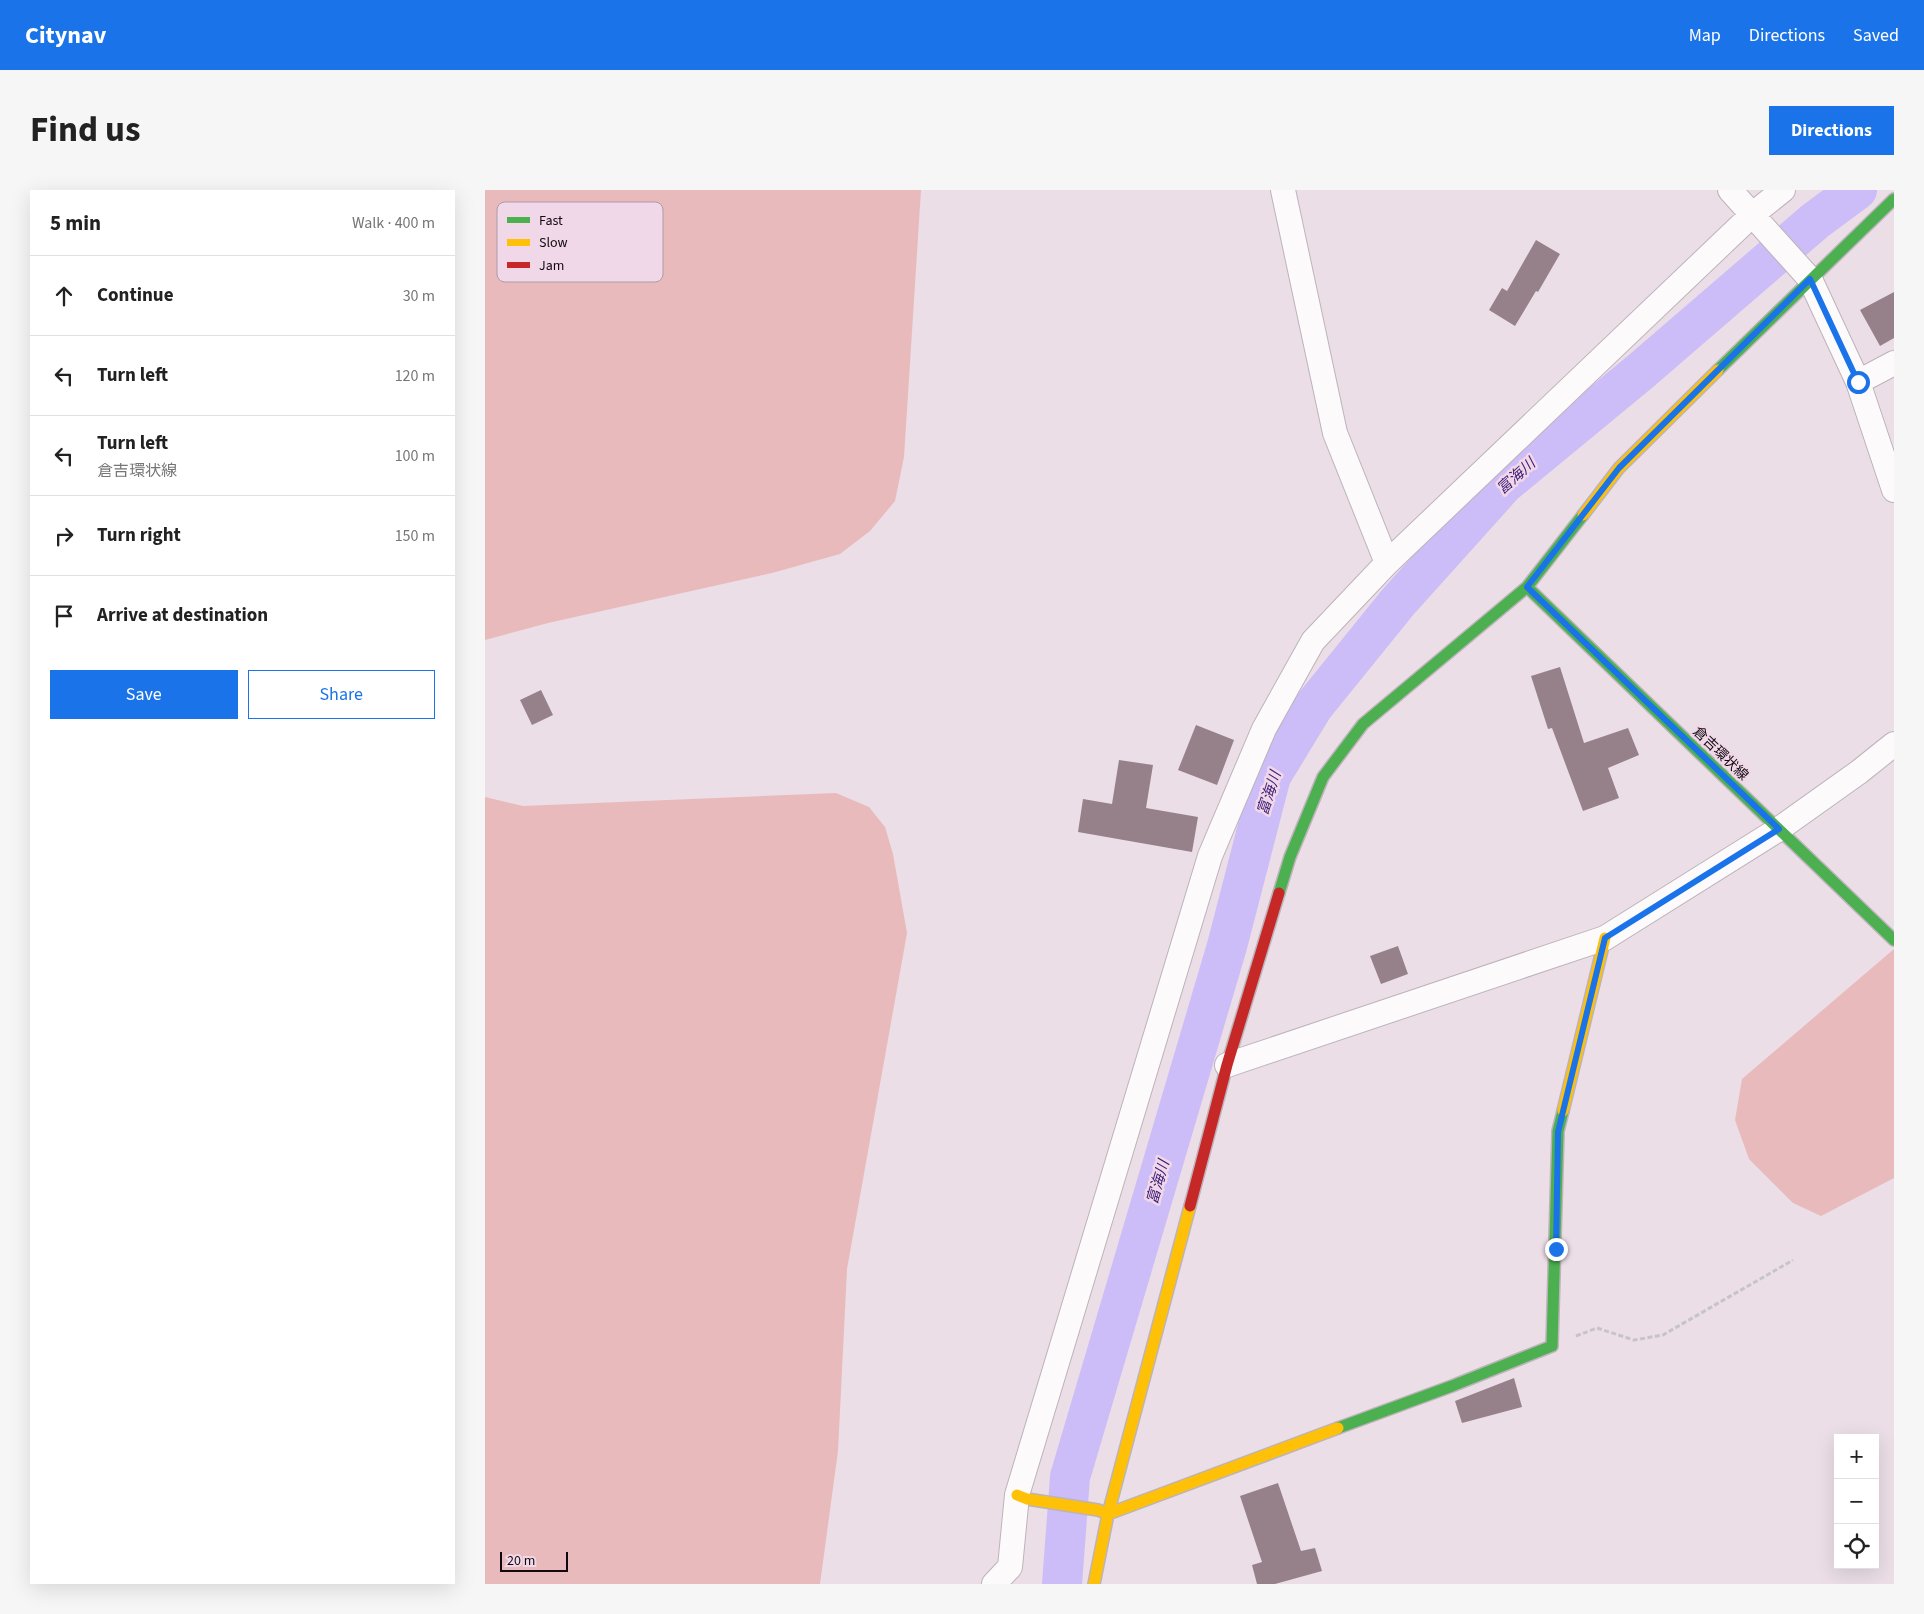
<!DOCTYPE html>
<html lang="en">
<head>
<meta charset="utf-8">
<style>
	body { margin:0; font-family:"Source Sans 3","Noto Sans JP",sans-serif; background:#f6f6f6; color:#222 }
	.controls { position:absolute; right:15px; bottom:15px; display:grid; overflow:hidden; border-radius:0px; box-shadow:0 5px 20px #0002 }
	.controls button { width:45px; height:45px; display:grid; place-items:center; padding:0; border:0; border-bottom:1px solid #e0e0e0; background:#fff; color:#222; font:25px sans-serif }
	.scale { position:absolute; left:15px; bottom:12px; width:68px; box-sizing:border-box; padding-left:5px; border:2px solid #11090f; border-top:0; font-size:14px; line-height:18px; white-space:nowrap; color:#11090f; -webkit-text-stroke:4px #f1d8e8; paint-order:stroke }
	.stop { position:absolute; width:15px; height:15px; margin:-11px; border:4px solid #1a73e8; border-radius:50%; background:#fff }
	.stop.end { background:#1a73e8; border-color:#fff; box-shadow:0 1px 5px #0008 }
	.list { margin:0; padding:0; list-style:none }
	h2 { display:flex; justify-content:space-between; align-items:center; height:65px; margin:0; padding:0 20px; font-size:21px }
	h2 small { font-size:16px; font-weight:400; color:#767676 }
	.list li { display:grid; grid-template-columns:32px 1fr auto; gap:15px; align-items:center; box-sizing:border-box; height:80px; padding:0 20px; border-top:1px solid #e0e0e0 }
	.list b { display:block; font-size:19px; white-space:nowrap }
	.list p { margin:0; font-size:16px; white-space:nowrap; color:#767676 }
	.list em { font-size:16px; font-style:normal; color:#767676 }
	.actions { display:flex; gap:10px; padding:15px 20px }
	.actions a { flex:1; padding:11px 0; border:1px solid #1a73e8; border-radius:0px; text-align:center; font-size:18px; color:#1a73e8 }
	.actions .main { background:#1a73e8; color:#fff }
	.icon { flex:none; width:28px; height:28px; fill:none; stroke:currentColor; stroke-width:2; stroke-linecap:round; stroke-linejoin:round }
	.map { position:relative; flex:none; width:1409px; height:1394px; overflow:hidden; border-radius:0px }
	header { display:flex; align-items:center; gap:30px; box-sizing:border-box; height:70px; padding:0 25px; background:#1a73e8; color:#fff }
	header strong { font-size:24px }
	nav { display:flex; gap:28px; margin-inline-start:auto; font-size:18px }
	.intro { display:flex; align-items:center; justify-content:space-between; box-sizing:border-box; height:120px; padding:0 30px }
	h1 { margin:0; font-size:35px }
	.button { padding:12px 22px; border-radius:0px; background:#1a73e8; color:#fff; font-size:18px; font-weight:700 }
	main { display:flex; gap:30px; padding:0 30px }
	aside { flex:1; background:#fff; border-radius:0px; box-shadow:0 5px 20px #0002 }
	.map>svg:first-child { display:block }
	.green { fill:#e8babb }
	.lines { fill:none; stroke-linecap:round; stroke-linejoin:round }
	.river { stroke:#ccbcf7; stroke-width:40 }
	.building { fill:#96818b }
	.street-casing { stroke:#bdb3ba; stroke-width:26 }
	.fast-casing { stroke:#bdb3ba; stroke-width:14 }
	.slow-casing { stroke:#bdb3ba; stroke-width:14 }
	.jam-casing { stroke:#bdb3ba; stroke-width:14 }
	.path { stroke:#c7c4c6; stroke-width:3; stroke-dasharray:5 2.5; stroke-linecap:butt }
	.street { stroke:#fcfafb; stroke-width:24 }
	.fast { stroke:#4caf50; stroke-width:11 }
	.slow { stroke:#ffc107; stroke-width:11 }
	.jam { stroke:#c62828; stroke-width:11 }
	.route { stroke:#1a73e8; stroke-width:6 }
	.labels { text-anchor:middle; stroke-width:5; stroke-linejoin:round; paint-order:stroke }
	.street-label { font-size:14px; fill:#11090f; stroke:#f1d8e8 }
	.water-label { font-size:15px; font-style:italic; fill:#40217b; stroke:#f1d8e8 }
	.key { fill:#f1d8e8; stroke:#ae9aa7; stroke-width:1 }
	.key-label { font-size:14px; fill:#11090f }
</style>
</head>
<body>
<header>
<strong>Citynav</strong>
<nav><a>Map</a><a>Directions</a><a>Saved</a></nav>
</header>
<div class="intro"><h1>Find us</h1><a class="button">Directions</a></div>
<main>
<aside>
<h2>5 min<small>Walk · 400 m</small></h2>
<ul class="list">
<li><svg class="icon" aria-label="ahead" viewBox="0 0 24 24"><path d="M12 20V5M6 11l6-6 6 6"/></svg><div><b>Continue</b></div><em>30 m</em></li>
<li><svg class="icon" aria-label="left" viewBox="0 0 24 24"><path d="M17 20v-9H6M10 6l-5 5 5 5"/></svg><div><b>Turn left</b></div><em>120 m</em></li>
<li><svg class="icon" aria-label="left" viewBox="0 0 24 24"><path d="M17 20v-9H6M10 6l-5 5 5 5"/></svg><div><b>Turn left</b><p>倉吉環状線</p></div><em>100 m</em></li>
<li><svg class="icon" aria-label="right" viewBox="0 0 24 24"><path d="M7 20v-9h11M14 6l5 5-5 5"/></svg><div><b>Turn right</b></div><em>150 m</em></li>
<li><svg class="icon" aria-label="arrive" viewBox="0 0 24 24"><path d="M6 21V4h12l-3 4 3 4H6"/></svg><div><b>Arrive at destination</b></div></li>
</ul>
<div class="actions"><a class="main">Save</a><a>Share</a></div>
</aside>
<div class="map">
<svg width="1409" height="1394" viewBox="0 0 1409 1394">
	<rect width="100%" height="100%" fill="#ebdee7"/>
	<path class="green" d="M0,0h436l-17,267 -9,44 -25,30 -30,23 -68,19 -224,50 -63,17z
		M351,603l33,14 16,20 8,27 14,79 -60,336 -9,182 -18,133h-335v-787l38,9z
		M1409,759v229l-73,38 -28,-13 -44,-44 -14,-39 7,-41z"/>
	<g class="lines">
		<path class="river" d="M577,1394l8,-107 157,-531 44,-170 42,-69 85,-105 106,-118 137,-113 174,-150 42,-31"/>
	</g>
	<path class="building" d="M1051,50l24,14 -22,38 -2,-1 -21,35 -26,-16 13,-22 5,3z
		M1409,102v46l-14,8 -20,-36z
		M1075,477l24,76 44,-15 11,27 -31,13 11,30 -36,13 -31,-83 -4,1 -17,-53z
		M56,500l12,25 -21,10 -12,-25z
		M711,535l38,15 -17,45 -39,-15z
		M634,570l34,5 -7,43 52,9 -6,35 -114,-20 5,-33 29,5z
		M913,756l10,28 -27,10 -11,-28z
		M1029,1188l8,29 -60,16 -7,-22z
		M793,1293l23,68 14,-3 7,23 -47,13h-18l-5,-19 10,-3 -22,-66z"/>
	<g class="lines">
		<g class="street-casing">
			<path id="street" d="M798,0l52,243 52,130
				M1245,0l80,89 48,103 36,108
				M1373,192l36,-19
				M742,875l378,-127 174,-109 80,-57 35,-28
				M509,1394l16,-17 7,-72 193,-639 54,-127 49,-88 74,-78 366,-349 30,-24"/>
		</g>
		<g class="fast-casing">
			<path id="fast" d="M1233,180l176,-171
				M1042,397l367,353
				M794,703l11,-36 33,-80 40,-53 164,-137 56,-72
				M853,1238l114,-42 100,-40 6,-215 5,-20"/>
		</g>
		<g class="slow-casing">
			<path id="slow" d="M1098,325l36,-47 99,-98
				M1078,921l42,-173
				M532,1305l10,4 71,11 10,4 230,-86
				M609,1394l14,-70 82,-308"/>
		</g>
		<g class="jam-casing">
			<path id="jam" d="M705,1016l37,-141 52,-172"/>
		</g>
		<path class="path" d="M1091,1146l21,-8 37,12 29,-5 130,-75"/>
		<use href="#street" class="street"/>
		<use href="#fast" class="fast"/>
		<use href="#slow" class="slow"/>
		<use href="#jam" class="jam"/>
	</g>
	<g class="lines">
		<path class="route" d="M1071,1059l2,-117 47,-194 174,-109 -252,-242 92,-119 191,-189 48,103"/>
	</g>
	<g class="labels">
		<g class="street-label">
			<text transform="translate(1236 563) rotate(44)" y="5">倉吉環状線</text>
		</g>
		<g class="water-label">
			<text transform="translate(1031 286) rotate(-42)" y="5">富海川</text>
			<text transform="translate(784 603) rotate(-72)" y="5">富海川</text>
			<text transform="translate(673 992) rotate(-74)" y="5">富海川</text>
		</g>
	</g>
	<rect x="12" y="12" width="166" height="80" rx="8" class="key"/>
	<rect x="22" y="27" width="23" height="6" fill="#4caf50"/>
	<rect x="22" y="49" width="23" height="7" fill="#ffc107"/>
	<rect x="22" y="72" width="23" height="6" fill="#c62828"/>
	<g class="key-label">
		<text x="54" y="35">Fast</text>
		<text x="54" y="57">Slow</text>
		<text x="54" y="80">Jam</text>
	</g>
</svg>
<div class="controls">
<button>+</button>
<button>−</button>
<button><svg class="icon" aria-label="locate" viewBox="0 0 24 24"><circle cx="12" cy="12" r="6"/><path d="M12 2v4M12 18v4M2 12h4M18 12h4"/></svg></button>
</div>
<div class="scale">20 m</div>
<div class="stop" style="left:1373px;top:192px"></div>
<div class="stop end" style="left:1071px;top:1059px"></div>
</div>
</main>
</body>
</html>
